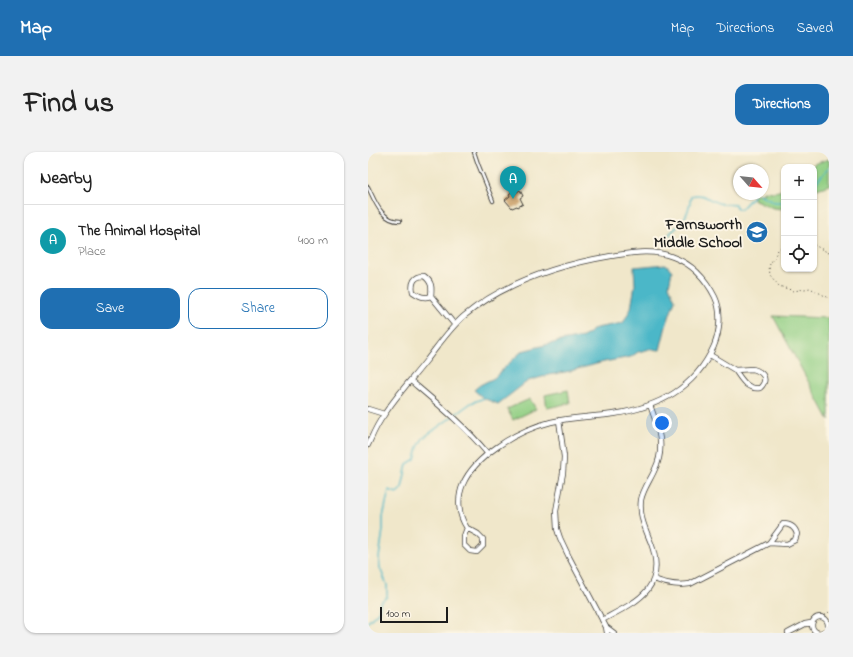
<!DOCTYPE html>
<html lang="en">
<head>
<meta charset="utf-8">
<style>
	body { margin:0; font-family:"Indie Flower",sans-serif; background:#f2f2f2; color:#222 }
	.controls { position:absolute; right:12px; top:12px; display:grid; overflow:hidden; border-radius:8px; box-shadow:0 1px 3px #0004 }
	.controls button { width:36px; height:36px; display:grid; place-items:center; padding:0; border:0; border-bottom:1px solid #e0e0e0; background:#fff; color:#222; font:20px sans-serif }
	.compass { position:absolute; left:365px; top:12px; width:36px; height:36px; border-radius:50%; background:#fff; box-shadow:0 1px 3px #0004; rotate:117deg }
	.scale { position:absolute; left:12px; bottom:10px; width:68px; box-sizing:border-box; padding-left:4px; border:2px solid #1c1c1c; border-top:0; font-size:11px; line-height:14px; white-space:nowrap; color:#1c1c1c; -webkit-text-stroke:3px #fcf5e5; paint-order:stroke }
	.you { position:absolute; left:294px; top:271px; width:14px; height:14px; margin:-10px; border:3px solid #fff; border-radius:50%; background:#1a73e8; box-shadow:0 0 0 6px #1a73e833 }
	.badge { display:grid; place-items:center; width:26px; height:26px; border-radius:50%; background:#1f6fb2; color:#fff; font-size:13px; font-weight:700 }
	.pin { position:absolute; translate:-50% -33px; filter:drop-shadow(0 1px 2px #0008) }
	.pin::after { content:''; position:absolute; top:21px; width:14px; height:12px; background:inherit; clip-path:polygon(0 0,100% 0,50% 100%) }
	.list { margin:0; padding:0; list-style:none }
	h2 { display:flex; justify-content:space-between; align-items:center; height:52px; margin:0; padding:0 16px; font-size:17px }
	h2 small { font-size:13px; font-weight:400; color:#767676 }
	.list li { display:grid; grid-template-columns:26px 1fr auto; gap:12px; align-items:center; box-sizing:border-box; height:72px; padding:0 16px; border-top:1px solid #e0e0e0 }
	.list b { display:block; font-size:15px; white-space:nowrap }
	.list p { margin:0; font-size:13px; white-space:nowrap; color:#767676 }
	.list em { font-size:13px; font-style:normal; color:#767676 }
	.actions { display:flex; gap:8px; padding:12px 16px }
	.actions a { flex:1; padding:9px 0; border:1px solid #1f6fb2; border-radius:12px; text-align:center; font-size:14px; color:#1f6fb2 }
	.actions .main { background:#1f6fb2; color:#fff }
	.icon { flex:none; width:22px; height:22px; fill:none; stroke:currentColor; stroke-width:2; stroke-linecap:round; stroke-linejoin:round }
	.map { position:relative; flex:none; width:461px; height:481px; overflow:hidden; border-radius:12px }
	header { display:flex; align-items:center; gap:24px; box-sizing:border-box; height:56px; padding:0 20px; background:#1f6fb2; color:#fff }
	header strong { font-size:19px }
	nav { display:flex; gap:22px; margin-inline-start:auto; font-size:14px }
	.intro { display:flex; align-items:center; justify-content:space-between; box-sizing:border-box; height:96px; padding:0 24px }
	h1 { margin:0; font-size:28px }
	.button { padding:10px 18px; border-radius:12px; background:#1f6fb2; color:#fff; font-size:14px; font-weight:700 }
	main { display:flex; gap:24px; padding:0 24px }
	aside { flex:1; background:#fff; border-radius:12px; box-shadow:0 1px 3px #0004 }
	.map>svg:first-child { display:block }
	.green { fill:#92cf84; stroke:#577650 }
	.water { fill:#4bb7c8; stroke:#346a72 }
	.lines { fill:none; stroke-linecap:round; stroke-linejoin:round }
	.stream { stroke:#4bb7c8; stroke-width:1.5 }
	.building { fill:#cda46e }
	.service-casing { stroke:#3c3a36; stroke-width:4.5 }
	.minor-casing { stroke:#3c3a36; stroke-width:6 }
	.path { stroke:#3c3a36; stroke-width:1; stroke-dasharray:1 3; stroke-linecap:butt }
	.service { stroke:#fff; stroke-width:2.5 }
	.minor { stroke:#fff; stroke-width:4.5 }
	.labels { text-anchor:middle; stroke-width:4; stroke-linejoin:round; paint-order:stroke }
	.poi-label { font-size:16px; font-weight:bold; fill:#1c1c1c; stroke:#fcf5e5; text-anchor:end }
</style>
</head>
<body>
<header>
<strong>Map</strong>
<nav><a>Map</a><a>Directions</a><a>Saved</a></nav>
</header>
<div class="intro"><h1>Find us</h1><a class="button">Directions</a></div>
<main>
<aside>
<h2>Nearby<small></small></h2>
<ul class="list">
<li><span class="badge" style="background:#0f9aa8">A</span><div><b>The Animal Hospital</b><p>Place</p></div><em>400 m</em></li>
</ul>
<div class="actions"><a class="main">Save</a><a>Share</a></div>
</aside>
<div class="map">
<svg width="461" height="481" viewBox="0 0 461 481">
	<rect width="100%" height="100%" fill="#fcf5e5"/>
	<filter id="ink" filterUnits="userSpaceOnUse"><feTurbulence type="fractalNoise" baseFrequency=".025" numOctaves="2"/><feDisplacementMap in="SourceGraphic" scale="8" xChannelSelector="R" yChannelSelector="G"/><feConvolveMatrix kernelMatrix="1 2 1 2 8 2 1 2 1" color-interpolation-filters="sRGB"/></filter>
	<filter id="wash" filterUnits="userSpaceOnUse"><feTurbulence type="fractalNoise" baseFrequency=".012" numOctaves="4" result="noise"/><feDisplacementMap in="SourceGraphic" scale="16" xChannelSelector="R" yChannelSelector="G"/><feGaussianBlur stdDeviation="0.9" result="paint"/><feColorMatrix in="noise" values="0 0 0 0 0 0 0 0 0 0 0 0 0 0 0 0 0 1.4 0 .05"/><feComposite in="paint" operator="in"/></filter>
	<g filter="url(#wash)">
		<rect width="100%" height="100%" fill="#f0e7ca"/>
		<path class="green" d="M461,7v26l-15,5v-23h-3l3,-3z
			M416,38v19l-11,-1 -20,-9 1,-5h9v-3l11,1z
			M405,164l56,2v102z
			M200,238l2,13 -23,5 -2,-13z
			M162,247l6,10 -23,11 -6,-11z"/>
		<path class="water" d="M298,112l6,7 -3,15 6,14 -9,26 -6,24 -10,-1 -12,3 -7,5 -27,5 -34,9 -21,4 -21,6 -30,23 -15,-6 -9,-8 6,-5 14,-7 28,-27 39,-10 22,-4 13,-9 27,-5 8,-15 4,-23 -1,-18z"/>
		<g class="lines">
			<path class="stream" d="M446,33l15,-18
				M391,42l16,8h9
				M299,87c2,-7 5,-7 10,-12 10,-10 12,-17 14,-31 15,-4 18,6 31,8 4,0 8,0 13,1l3,4h3l14,-15
				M0,470l11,-11 1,-9 7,-5v-12l-7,-17 -1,-10 4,-28v-13l6,-27 8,3 5,-5 5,-24 8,-5 3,-12 5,-9 48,-35 13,-5"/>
		</g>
		<g id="blocks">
			<path class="building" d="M146,38l1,3 5,-3 3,6 -3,2 3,6 -5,3 -1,-1 -5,2 -7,-8 5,-4 -1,-2z"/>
		</g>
	</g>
	<g filter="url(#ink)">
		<use href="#blocks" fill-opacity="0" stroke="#3c3a36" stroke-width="1"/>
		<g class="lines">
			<g class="service-casing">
				<path id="service" d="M106,0l4,12 15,37
					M0,35c7,14 13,34 32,34"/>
			</g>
			<g class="minor-casing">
				<path id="minor" d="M63,144c-7,3 -12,0 -18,-4 -2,-9 1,-16 11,-16 8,6 8,11 7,20l23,28
					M342,203l25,15
					M385,217c10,3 16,10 7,19 -13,2 -19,-9 -25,-18z
					M43,229c27,23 54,45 77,73
					M0,257l16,5
					M191,268l5,37 -1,16 -7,38 1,18 3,9 9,19 37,70 1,6
					M0,293c5,-11 9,-21 16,-30 12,-19 28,-36 42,-54 12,-15 23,-32 38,-45 41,-34 94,-51 147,-60 21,-3 42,-7 62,1 19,7 33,22 42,40 7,15 5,34 -1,49 -19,43 -56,61 -100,68 -21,3 -42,3 -63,8 -20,5 -37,13 -54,25 -13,9 -27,21 -34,37 -6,14 -5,31 4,44
					M415,372c7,0 12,3 14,10l-2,6 -8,4 -18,-1z
					M99,376l11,6 5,5v7l-6,6 -7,-1 -6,-6v-9z
					M286,427c12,5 22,7 36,5l79,-41
					M444 473a8 8 0 1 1 16 0a8 8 0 1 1-16 0Z
					M234,468c34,-18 66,-31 49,-77 -6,-15 -12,-27 -10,-43 2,-11 10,-21 14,-31 11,-22 3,-42 -5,-64
					M238,475l8,6
					M420,481l17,-9 6,-1"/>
			</g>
			<path class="path" d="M416,93l-6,5 -9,16 1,9 9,11 15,5 16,-3 19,10
				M446,93l15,8
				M454,466l7,-6"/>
			<use href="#service" class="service"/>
			<use href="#minor" class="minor"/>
		</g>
	</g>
	<defs>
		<g id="school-disc" transform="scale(1.15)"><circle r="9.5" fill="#1f6fb2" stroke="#fcf5e5"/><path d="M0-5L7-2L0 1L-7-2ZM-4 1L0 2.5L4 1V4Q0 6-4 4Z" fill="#fff"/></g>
	</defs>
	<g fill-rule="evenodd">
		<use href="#school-disc" x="389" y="80"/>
	</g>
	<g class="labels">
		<g class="poi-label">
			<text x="374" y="77">Farnsworth<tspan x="374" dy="18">Middle School</tspan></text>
		</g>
	</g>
</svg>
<div class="controls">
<button>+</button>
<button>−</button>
<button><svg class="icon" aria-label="locate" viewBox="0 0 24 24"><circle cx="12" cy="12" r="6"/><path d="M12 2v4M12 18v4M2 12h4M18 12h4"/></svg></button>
</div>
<svg class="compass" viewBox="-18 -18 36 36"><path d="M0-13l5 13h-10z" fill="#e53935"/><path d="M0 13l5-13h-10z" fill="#767676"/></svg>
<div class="scale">100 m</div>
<div class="you"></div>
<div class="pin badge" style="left:145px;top:47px;background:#0f9aa8">A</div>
</div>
</main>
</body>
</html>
